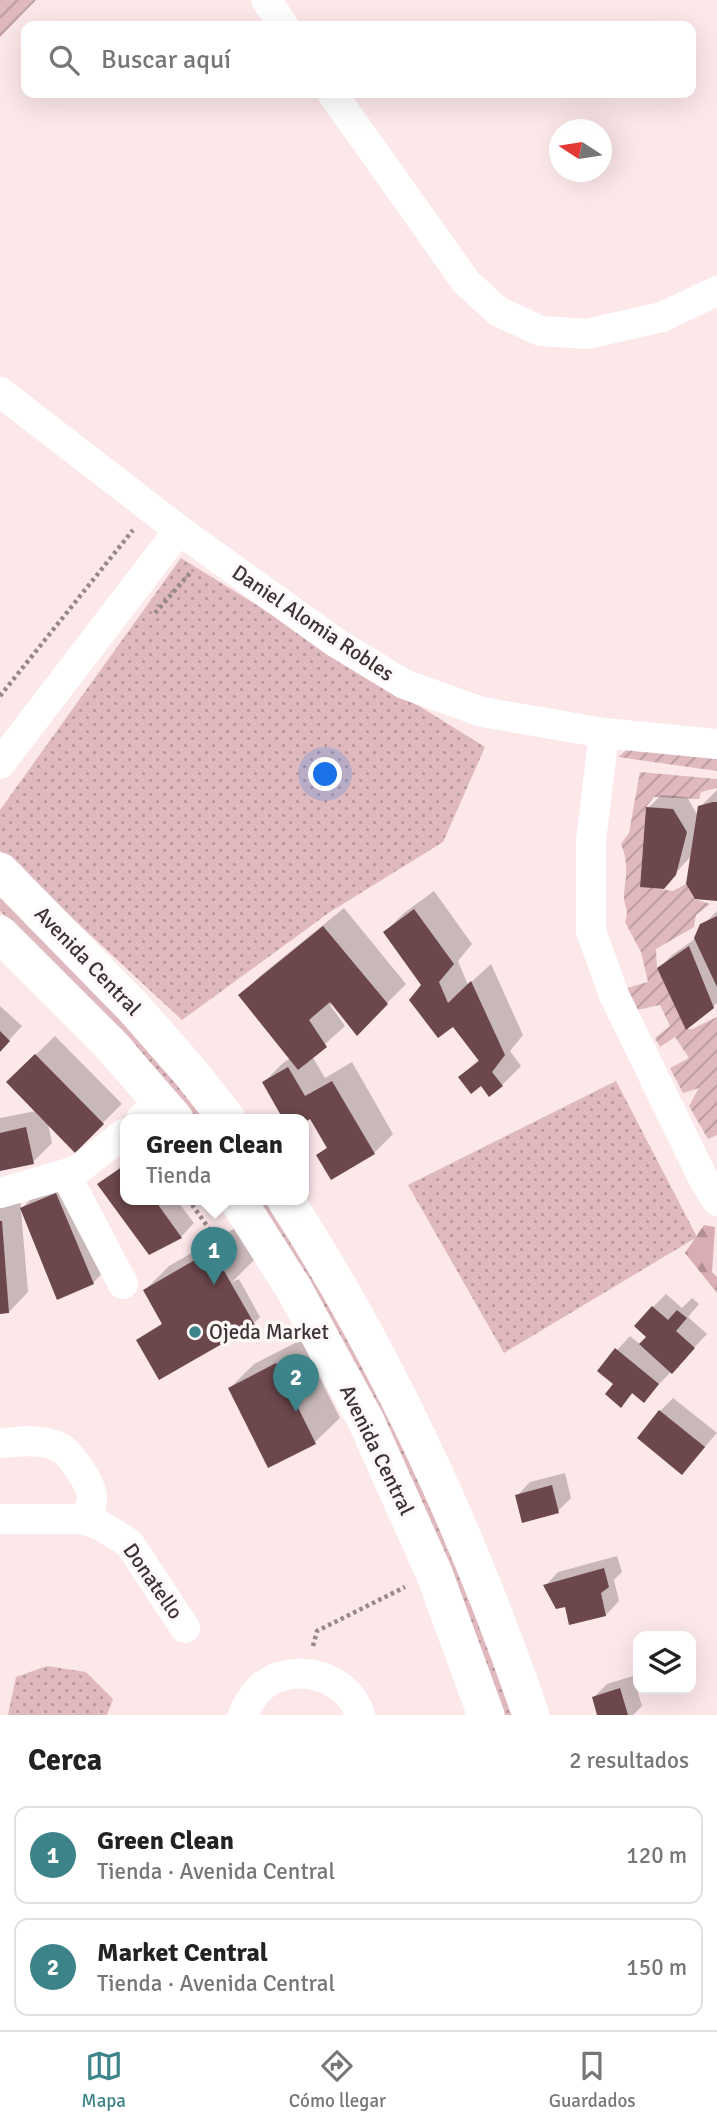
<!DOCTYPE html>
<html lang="es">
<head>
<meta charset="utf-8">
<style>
	body { margin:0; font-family:Signika,sans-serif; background:#f6f6f6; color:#222 }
	.controls { position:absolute; right:21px; bottom:21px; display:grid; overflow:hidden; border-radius:14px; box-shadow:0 7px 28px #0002 }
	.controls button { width:63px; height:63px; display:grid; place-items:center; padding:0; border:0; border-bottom:2px solid #e0e0e0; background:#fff; color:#222; font:35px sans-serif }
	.compass { position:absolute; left:549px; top:119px; width:63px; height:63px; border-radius:50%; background:#fff; box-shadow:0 7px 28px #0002; rotate:282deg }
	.you { position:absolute; left:326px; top:775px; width:24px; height:24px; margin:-18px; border:5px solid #fff; border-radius:50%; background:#1a73e8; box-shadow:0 0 0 10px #1a73e833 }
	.badge { display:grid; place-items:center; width:46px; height:46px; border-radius:50%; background:#3c8489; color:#fff; font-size:23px; font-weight:700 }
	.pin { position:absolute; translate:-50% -58px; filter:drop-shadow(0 2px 4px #0008) }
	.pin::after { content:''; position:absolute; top:37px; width:24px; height:21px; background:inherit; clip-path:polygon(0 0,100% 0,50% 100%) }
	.popup { position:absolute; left:120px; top:1114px; width:189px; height:91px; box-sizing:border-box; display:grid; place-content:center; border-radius:14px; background:#fff; filter:drop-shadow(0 2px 5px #0005); font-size:23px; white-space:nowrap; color:#767676 }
	.popup b { font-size:26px; color:#222 }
	.popup::after { content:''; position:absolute; left:50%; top:100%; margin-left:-14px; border:14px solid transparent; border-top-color:#fff }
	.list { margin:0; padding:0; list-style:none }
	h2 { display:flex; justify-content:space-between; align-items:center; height:91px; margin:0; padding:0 28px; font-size:30px }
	h2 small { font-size:23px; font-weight:400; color:#767676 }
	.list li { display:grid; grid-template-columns:46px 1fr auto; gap:21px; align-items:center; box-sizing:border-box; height:98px; margin:0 14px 14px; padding:0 14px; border:2px solid #e0e0e0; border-radius:14px }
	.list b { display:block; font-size:26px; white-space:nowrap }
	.list p { margin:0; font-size:23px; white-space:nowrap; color:#767676 }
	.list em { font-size:23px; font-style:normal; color:#767676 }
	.icon { flex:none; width:38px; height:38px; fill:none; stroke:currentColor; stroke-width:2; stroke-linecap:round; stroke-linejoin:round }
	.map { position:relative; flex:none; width:717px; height:1715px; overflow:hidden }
	.search { position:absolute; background:#fff; box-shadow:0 7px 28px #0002; left:21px; right:21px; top:21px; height:77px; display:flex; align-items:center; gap:18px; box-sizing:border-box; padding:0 24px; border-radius:14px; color:#767676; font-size:26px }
	.sheet { height:315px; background:#fff }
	nav { display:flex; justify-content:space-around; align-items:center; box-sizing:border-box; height:98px; border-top:2px solid #e0e0e0; background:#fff; font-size:19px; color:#767676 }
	nav a { display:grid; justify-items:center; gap:4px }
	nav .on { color:#3c8489 }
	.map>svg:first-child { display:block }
	.forest { fill:url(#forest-firs) }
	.park { fill:url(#park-dots) }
	.garden { fill:url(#garden-furrows) }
	.shadow { fill:#0003 }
	.building { fill:#6c474c }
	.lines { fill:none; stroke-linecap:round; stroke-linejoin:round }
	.path { stroke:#97888a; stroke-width:4.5; stroke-dasharray:3.5 3.5; stroke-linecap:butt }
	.minor { stroke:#fff; stroke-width:30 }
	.tertiary { stroke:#fff; stroke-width:37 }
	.poi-dot { fill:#3c8489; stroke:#fef8f9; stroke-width:2.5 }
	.labels { text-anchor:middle; stroke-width:7; stroke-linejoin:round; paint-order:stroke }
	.street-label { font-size:21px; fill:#3d3334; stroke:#fef8f9 }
	.poi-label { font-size:21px; fill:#3d3334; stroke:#fef8f9; text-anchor:start }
</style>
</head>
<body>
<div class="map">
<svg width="717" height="1715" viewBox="0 0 717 1715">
	<defs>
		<pattern id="forest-firs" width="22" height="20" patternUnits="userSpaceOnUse" patternTransform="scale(1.75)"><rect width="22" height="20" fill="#d9aeb3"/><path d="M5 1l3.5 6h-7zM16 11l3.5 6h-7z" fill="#b18e92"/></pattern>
		<pattern id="park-dots" width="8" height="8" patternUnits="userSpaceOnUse" patternTransform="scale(1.75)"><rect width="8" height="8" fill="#dfb9be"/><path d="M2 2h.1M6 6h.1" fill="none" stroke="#b6979b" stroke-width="1.8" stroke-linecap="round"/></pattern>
		<pattern id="garden-furrows" width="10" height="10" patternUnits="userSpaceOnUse" patternTransform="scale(1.75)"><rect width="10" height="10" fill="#dfb9be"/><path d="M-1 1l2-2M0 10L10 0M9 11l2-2" fill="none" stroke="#b6979b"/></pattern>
	</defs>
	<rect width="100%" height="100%" fill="#fce7e9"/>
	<path class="forest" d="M704,1225l11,2 -3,45 5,5v16l-32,-40z"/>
	<path class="park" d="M181,558l304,189 -42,95 -113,70 -148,108 -182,-169v-41z
		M0,884l213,235h-22l-60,-80 -131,-128z
		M616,1081l81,156 -193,116 -96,-168z
		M248,1199h22l166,301 85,215h-23z
		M47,1666l39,6 27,27 -6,16h-99l8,-38z"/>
	<path class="garden" d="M0,0h36l-36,37z
		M630,747l87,12v12l-99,-14z
		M640,772l77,7v9l-16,4 -2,7 -45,-2 -8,10 -6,79 33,5 13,-7 9,15 15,5 -14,11 -2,12 -38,22 1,19 29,61h6l25,-12v118l-9,4 -19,-33 10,-18 -16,5 -13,-25 19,-10 -14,-21 -15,10 -5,-9 15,-12 -10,-21 -23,5 -10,-22 21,-6 -7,-30 -16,-30c5,-13 -2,-16 -1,-28 2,-19 5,-30 -3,-50l8,-11z"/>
	<path class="shadow" d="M717,790v110l-25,-45 -29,32 -15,-79 13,-13 26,2 11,19 2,-9z
		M434,891l38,53 -14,17 10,24 23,-21 32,71 -13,16 11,15 -19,19 -21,-1 -20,-7 19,-19 -95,-126 19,-19z
		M344,908l62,76 -49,49 -24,-30 -3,2 15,21 -33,30 13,22 27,-16 41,72 -19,19 -55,2 9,-9 -17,-30 -8,3 -39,-37 19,-19 8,-5 -50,-63 19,-19z
		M717,911v92l-4,4 -54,-39 13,-13 23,-16 7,-13z
		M0,1006l22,20 -22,24z
		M55,1036l67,68 -47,46 -27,-27 4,20 -19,19 -33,7v-51l36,-7 -28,-29z
		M125,1163v36h51l18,24 -13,14 -81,-53z
		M76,1175l36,88 -19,20 -72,-73 7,82 -19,20h-9v-125l19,-1 2,23 20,-20z
		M237,1227l18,32 -23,23 7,-3 21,38 -6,6 -116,17 25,-17 -18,-33 24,-24z
		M666,1294l16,14 10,-10 7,6 -11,13 19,17 -63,66 -10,-8 -13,13 -5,-21 -17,-14 31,-34 11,9 7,-8 5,-30z
		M301,1340l39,78 -25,24 -46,24 -39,-78 24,-24z
		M673,1398l44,35 -35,40 -22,-62z
		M565,1473l6,25 -13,13 -41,-15 13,-14z
		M617,1556l5,16 -8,8 5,21 -13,14 -40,-11 -21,-18 13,-14z
		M633,1676l9,30 -9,9h-34l-5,-18 13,-13z"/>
	<path class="building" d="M713,802h4v99l-22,-2 -9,-15 12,-78z
		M646,807l27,2 14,23 -11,43 -12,14 -24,-2z
		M414,909l40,55 -15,18 9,21 23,-22 34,74 -13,17 11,14 -14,11 -8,-11 -10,8 -13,-17 21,-16 -26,-34 -15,11 -29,-38 12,-15 -38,-53z
		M717,916v71l-23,-49 6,-14z
		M323,926l65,78 -31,32 -27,-34 -21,18 18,27 -29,23 -60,-75z
		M689,946l25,62 -28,22 -29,-62z
		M0,1031l10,10 -10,11z
		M35,1054l69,70 -29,29 -69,-71z
		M288,1067l17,29 27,-15 43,73 -44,26 -15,-25 11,-7 -17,-29 -7,4v-4h-20l-21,-37z
		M26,1127l8,37 -34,7v-38z
		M125,1165v34h29l28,39 -33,17 -52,-71z
		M56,1193l38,91 -37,16 -37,-92z
		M0,1221h2l7,92 -9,1z
		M212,1250l43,75 -96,55 -23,-40 26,-16 -19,-34z
		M652,1306l16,14 9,-10 10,8 -11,13 19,17 -23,26 -33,-30 7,-7 -12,-11z
		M615,1348l44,36 -15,19 -12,-10 -11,15 -16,-14 8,-10 -16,-13z
		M276,1363l40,81 -48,24 -40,-80z
		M659,1410l46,37 -23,28 -45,-37z
		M552,1485l7,28 -37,10 -7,-28z
		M604,1568l5,19 -8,6 5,23 -37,9 -4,-18 -9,2 -13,-24z
		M620,1688l8,27h-31l-5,-18z"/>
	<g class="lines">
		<path class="path" d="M155,613l36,-41
			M0,696l133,-166
			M188,1199l27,38
			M313,1646l4,-15 88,-44"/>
		<path class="minor" d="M266,0l18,26
			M332,93l134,189 33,30 42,19 46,3 75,-17 55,-26
			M0,392l179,138 156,112 69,42 78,28 122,21 113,11
			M604,733l-13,108v90l23,64 89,183 14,23
			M0,764l179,-234
			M141,1119l19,-18
			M66,1175l57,109
			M0,1193l76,-22 49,-38
			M0,1443c18,-1 37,-4 54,2 12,4 17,13 24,22 12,17 23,37 3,52
			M0,1519h81l17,5 31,19 56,85
			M243,1715c5,-12 11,-23 22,-31 32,-22 83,-8 95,31"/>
		<path class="tertiary" d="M0,871l134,137 57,65 36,46
			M0,934l110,110 65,75
			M237,1199l57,90 72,132 68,152 52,142
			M285,1199c104,161 184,336 246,516"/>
	</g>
	<circle class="poi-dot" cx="195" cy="1332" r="7"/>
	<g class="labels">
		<g class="street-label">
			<text transform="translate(313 623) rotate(34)" y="7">Daniel Alomia Robles</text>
			<text transform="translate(88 961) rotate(46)" y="7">Avenida Central</text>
			<text transform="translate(377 1450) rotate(64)" y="7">Avenida Central</text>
			<text transform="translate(153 1581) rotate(55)" y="7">Donatello</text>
		</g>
		<g class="poi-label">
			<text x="209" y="1339">Ojeda Market</text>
		</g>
	</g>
</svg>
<div class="controls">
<button><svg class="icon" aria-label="layers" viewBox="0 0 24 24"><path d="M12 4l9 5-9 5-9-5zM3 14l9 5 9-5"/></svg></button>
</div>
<svg class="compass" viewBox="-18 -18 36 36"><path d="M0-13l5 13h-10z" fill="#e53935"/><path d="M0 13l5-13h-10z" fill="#767676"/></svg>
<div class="you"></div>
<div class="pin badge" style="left:214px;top:1285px">1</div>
<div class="popup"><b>Green Clean</b>Tienda</div>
<div class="pin badge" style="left:296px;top:1412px">2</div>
<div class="search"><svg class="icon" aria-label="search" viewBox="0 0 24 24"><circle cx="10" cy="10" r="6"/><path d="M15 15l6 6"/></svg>Buscar aquí</div>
</div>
<section class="sheet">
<h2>Cerca<small>2 resultados</small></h2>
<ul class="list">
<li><span class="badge">1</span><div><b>Green Clean</b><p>Tienda · Avenida Central</p></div><em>120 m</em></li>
<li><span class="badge">2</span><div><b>Market Central</b><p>Tienda · Avenida Central</p></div><em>150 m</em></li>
</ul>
</section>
<nav>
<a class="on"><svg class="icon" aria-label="map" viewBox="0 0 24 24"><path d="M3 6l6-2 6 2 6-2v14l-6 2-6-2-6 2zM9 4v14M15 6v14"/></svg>Mapa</a>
<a><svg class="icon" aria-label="directions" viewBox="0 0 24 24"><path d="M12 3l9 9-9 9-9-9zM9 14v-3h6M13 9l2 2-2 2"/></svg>Cómo llegar</a>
<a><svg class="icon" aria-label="saved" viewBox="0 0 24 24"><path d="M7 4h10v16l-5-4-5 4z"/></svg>Guardados</a>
</nav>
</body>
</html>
